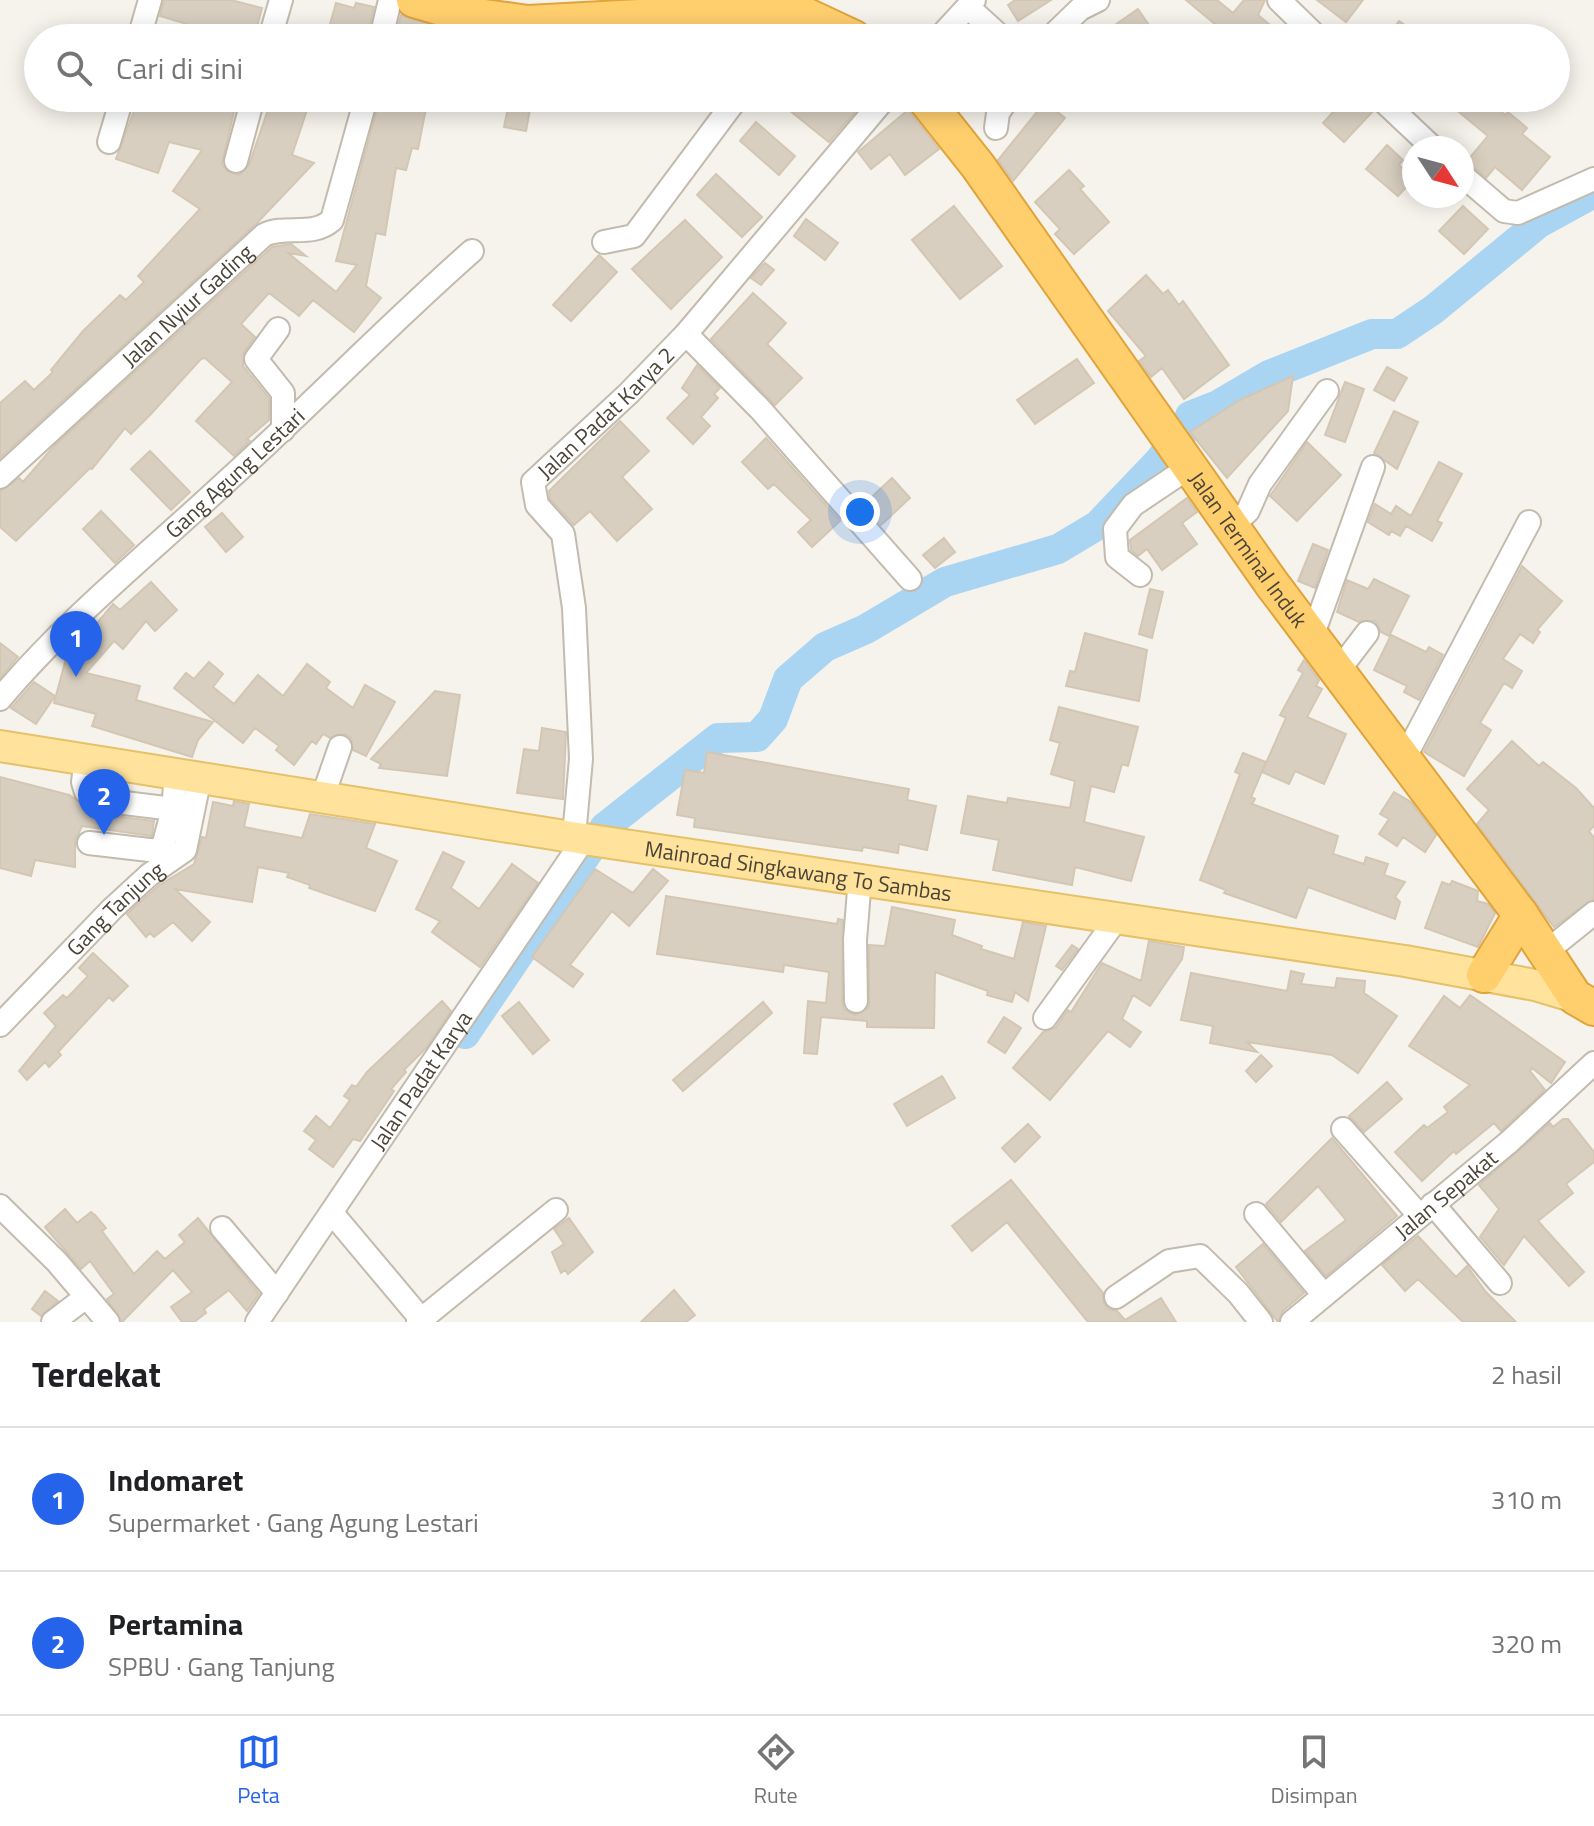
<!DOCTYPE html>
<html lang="id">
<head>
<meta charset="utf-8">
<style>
	body { margin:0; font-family:"Titillium Web",sans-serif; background:#f6f6f6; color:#202124 }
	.compass { position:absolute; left:1402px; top:136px; width:72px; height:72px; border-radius:50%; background:#fff; box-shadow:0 4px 20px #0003; rotate:126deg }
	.you { position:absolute; left:860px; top:512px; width:28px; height:28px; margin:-20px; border:6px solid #fff; border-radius:50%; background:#1a73e8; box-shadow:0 0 0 12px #1a73e833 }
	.badge { display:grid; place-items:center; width:52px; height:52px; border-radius:50%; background:#2563eb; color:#fff; font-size:26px; font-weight:700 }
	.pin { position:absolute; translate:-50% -66px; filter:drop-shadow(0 2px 4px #0008) }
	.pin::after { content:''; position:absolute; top:42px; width:28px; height:24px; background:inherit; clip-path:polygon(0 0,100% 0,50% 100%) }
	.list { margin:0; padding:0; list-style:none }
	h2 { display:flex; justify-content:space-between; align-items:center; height:104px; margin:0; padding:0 32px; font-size:34px }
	h2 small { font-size:26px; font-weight:400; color:#757577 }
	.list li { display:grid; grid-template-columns:52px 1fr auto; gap:24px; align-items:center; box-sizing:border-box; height:144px; padding:0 32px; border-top:2px solid #e0e0e0 }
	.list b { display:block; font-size:30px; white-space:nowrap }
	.list p { margin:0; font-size:26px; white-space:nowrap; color:#757577 }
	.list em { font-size:26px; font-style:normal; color:#757577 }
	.icon { flex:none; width:44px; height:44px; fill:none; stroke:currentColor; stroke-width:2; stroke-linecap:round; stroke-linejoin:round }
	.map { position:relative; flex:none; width:1594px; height:1322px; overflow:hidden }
	.search { position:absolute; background:#fff; box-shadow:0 4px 20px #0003; left:24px; right:24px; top:24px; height:88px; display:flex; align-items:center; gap:20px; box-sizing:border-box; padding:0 28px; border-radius:44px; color:#757577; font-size:30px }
	.sheet { height:392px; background:#fff }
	nav { display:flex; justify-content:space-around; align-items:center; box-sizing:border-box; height:112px; border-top:2px solid #e0e0e0; background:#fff; font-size:22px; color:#757577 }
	nav a { display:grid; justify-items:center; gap:4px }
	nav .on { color:#2563eb }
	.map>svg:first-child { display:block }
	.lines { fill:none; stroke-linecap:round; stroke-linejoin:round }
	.river { stroke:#a9d4f2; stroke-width:30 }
	.building { fill:#d8cfc1; stroke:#d3c7b4; stroke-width:2 }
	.minor-casing { stroke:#c2bbae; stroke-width:26 }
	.major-casing { stroke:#e6c16a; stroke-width:34 }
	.highway-casing { stroke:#e0a43c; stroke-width:38 }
	.minor { stroke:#fff; stroke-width:22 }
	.major { stroke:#ffe39c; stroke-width:30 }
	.highway { stroke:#ffcf6e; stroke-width:34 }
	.labels { text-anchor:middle; stroke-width:6; stroke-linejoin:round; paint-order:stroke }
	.street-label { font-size:22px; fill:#4b4439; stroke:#fff }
</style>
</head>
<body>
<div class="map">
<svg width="1594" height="1322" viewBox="0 0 1594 1322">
	<rect width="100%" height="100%" fill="#f6f3ec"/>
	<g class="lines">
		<path class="river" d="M465,1034l140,-207 113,-89 39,-1 16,-18 15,-40 37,-32 41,-18 79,-47 113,-33 40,-24 60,-63 29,-35 3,-11 28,-11 51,-30 103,-41h25l36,-24 106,-87 55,-30"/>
	</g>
	<path class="building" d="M164,0h67l31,8 -8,30h-49l-20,-5 2,-9 -27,-8z
		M1015,0h36l-33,21 -10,-16z
		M1186,0h31l16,13 11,-13h21l-7,15 28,23h-70l6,-8z
		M1317,0h46l-17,22z
		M336,3l18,5 2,-5 18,4 -7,31h-41z
		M1138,9l11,16 9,13h-34l-9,-13z
		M401,15l62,19v4h-68z
		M1399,21l24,17h-37z
		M139,98h98l-15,66 5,7 12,4 10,-10 23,-67h39l-19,57 22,8 -58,61 -256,234v-55l25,-22 9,9 19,-18 -2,-2 32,-39 37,-36 6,5 18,-18 -6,-6 62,-67 -27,-18 29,-41 -33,-8 -11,31 -42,-14z
		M380,98h48l-10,51 -6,-1 -6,22 -10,-2 -11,67 -9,-2 -10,53 15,12 -27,34 -41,-32 -14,16 -30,-23 -28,31 14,13 -11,15 -1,14 26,32v22l-22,19 3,2 -16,15 -38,-35 36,-39 -27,-24 -4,1 -51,56 -19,19 -6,-6 -33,41 -2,-1 -74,73 -16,-14v-36l19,-13 4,4 31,-36 218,-199 19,-3 15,12 -18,-3 48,39 21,-27 -21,-4z
		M510,98h22l-6,33 -22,-4z
		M774,98h93l-38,44z
		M1346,98h20l7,13 -29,31 -21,-19z
		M1460,98h25l20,17 3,-3 19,16 -5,6 28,23 -28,33 -27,-23 -9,11 -19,-17 21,-25 -35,-29z
		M1045,102l20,16 -52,63 -15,-21z
		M908,110l31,39 -34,26 -15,-21 -19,15 -13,-17z
		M756,122l39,34 -16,19 -39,-34z
		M1387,145l16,15 -4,5 15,14 -16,17 -32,-27z
		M1069,170l15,16 -4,3 29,33 -35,32 -19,-20 5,-5 -25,-27z
		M716,174l46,43 -20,20 -45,-42z
		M954,206l48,60 -42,33 -48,-59z
		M1463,206l25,23 -24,25 -25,-23z
		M806,219l32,24 -13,17 -31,-24z
		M685,220l37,37 -51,52 -39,-40z
		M599,255l18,17 -46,49 -18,-16z
		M765,263l9,7 -13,15 -10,-7z
		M1146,275l17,19 5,-4 11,15 4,-4 46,64 -45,34 -22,-31 -11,9 -12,-16 7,-5 -38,-45z
		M753,293l33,30 -19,21 35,34 -27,27 -64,-66z
		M1077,359l17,24 -59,41 -18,-24z
		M697,365l23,23 -6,6 4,4 -17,19 9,9 -17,18 -26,-26 23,-23 -8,-7z
		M1387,367l20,11 -13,23 -20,-11z
		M1293,376l-5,35 -61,67 -37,-46 50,-32z
		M1345,382l19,7 -19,53 -20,-7z
		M1394,411l24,11 -21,47 -23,-16z
		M620,421l29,30 -27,26 30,32 -35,32 -27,-30 -16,14 -24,-26 -1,-8z
		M766,438l74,83 -28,26 -14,-15 13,-12 -37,-36 -6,5 -26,-27z
		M1307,442l34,33 -44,46 -27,-25z
		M150,451l40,41 -19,18 -40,-41z
		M1439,462l23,12 -25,47 5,2 -10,18 -26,-15 -6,10 -9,-5 -2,4 -21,-13 7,-18 16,10 5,-8 15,10z
		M892,478l18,20 -29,27 -18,-20z
		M1187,498l10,14 -15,11 15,21 -35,26 -15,-21 -9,7 -7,-6 -1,-10z
		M101,511l33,34 -19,18 -32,-34z
		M222,513l21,24 -17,15 -21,-25z
		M944,538l11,14 -20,16 -12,-13z
		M1313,544l15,6 -13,38 -17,-7z
		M1522,566l40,35 -25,29 3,2 -7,11 -13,-9 -17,25 19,12 -10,17 -8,-5 -24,40 11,7 -27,46 -40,-24z
		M1374,579l35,17 -20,40 -8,-4 -6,-11 -16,1 -22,-10 10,-32 21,9z
		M151,582l26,28 -22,21 -9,-10 -23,28 -9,-8 -28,32 54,13 -4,14 77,22 -15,18 -6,17 -100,-31 4,-12 -42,-11 16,-59 8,2 35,-42 7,6z
		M1150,589l13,3 -11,46 -13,-4z
		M1085,633l62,17 -8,51 -73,-15 4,-15 5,1z
		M1391,635l35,17 3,-5 14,8 -24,45 -15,-8 3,-6 -33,-16z
		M0,643l18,14 -18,21z
		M1304,660l15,20 -3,6 6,3 -15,28 39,17 -22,50 -29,-13 -6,13 -27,-12 24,-54 -6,-3 23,-42 -5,-3z
		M209,662l14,12 -10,13 21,17 24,-29 25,21 24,-32 23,18 -4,6 27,20 12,-23 30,17 -29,54 -13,-6 -2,-12 -6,-4 -15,4 -7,-4 -7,10 -4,-3 -18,24 -18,-15 3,-4 -24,-18 -12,15 -69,-55 12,-15 8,6z
		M34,682l21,14 -19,28 -25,-16z
		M435,691l25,4 -13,81 -68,-8 2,-4 -10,-5z
		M1059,707l79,20 -10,39 -6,-2 -8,28 -23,-6 -7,36 60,15 -13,44 -56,-14 -3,18 -79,-15 6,-30 -38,-7 7,-37 39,7 1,-5 62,10 5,-27 -24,-7 9,-31 -10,-3z
		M542,728l24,4 -3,67 -46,-6 7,-44 15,2z
		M1512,741l27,25 4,-4 33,26 18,20v18l-5,5 5,7v61l-40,28 -77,-103 12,-14 -22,-21z
		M707,752l202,37 -2,11 29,6 -9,44 -28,-6 -1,9 -35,-6 -1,4 -168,-24 1,-9 -18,-3 8,-45 19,3z
		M1243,753l23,9 -15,35 4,2 -3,5 86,32 -5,18 31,10 2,-7 22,7 -4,11 21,7 -10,15 5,5 -5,17 -87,-32 -12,31 -72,-25 2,-3 -26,-10 40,-106 -5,-2z
		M0,777l69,18 29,19 56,7 -2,15 -70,-10 -7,15v26l-40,-7 -4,16 -31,-8z
		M1394,792l17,10 25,33 -11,17 -22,-15 -6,9 -18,-12 10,-15 -9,-5z
		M234,801l15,3 -5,23 58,11 8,-24 65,10 -9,24 31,13 -22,50 -66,-23 1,-3 -23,-8 2,-4 -31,-6 -6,35 -77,-13 35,33 -18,19 -19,-19 -19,15 -4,-4 -4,4 -19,-23 31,-28 36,-22 8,-27 4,1 7,-36 20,4z
		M443,852l21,10 -13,26 28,21 33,-45 26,19 -58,84 -48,-35 8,-11 -24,-12z
		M595,869l38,24 20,-24 15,12 -39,45 -17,-15 -42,54 13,9 -10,13 -41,-30z
		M1452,881l26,10 -1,10 11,3 7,9 -17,34 -53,-19 17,-46 8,3z
		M666,896l171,28 1,-5 5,1 -1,81 2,8 11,6 14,-8v-62l16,1 7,-39 63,13 -3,15 30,11 -1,3 33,10 9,-37 23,4 -18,75 -13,-9 -3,10 -25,-7 1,-4 -53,-19 -1,56 -67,-1v-6l-46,-4 -4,37 -13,-1 4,-52 18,2 3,-31 -45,-7 -1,7 -126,-18z
		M1149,941l35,6 -2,12 -32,47 -17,-11 -11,24 19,13 -11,15 -22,-16 -58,69 -37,-32 30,-36 13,-5 12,-17 3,2 31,-49 39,18z
		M1072,945l6,4 -16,21 -6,-4z
		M93,953l35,33 -15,15 -4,-4 -51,55 3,3 -12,12 -4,-5 -18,18 -8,-9 37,-45 -12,-13 19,-18 4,3 21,-22 -9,-8z
		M1291,971l13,3 -3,10 34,4 2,-10 28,3 -1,12 33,23 -39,57 -26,-18 -85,-13 10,10 -47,-9 3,-17 -32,-6 10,-47 96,18z
		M1470,995l95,67 -14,21 -19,-15 -2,3 15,19 -44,41 -7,-8 -38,31 -2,-3 -32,30 -27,-29 29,-27 3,3 21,-16 -4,-5 26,-22 -61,-39 35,-50 16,12z
		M442,1001l9,10 -24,36 -23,23 2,2 -15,17 3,2 -34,50 -7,-2 -20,28 -24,-18 7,-9 -12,-9 12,-15 14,12 20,-28 -6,-4 8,-11 4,2 11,-15z
		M519,1002l30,38 -16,14 -31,-38z
		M763,1002l9,11 -89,78 -10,-11z
		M1004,1017l17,11 -16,25 -17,-11z
		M1261,1055l11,11 -16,16 -10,-11z
		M942,1076l13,22 -48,28 -13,-22z
		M1387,1082l15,17 -38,33 -15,-16z
		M1563,1119h5l26,33v10l-28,22 7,9 -35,28 46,51 -15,14 -45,-50 -20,29 -24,-28 19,-28 -20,-24 71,-62 3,4z
		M1028,1124l12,13 -25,25 -13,-14z
		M1332,1138l65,78 -71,60 -21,-25 41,-31 -28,-34 -37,36 -15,-18z
		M1011,1180l92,113 1,11 5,5 8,2 8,9 36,-22 15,24h-88l-81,-100 -35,29 -20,-25z
		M65,1209l12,14 14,-11 4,3 11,13 -4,3 32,43 23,-23 8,8 20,-17 -6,-7 19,-17 61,76 -12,17 -18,-21 -25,19 2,4 -12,9h-12l-11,-15 21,-15 -19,-22 -51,52 -15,-23 7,-5 -24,-33 -9,8 -36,-42z
		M569,1218l24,34 -25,22 -3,-4 -4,3 -9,-21 12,-8 -10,-15z
		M1418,1236l38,41 11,-11 19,26 30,30h-53l-45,-43 -13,12 -23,-26z
		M1263,1244l41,49 -21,18 -5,11 -42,-55z
		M674,1290l21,25 -9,7h-45z
		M45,1291l13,10 -17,15 -9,-7z"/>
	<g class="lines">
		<g class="minor-casing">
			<g id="minor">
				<path d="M1279,0l39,38"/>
				<path d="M968,7l34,31"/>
				<path d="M139,38l11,-38"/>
				<path d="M270,38l11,-38"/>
				<path d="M381,38l9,-38"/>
				<path d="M939,38l35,-38"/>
				<path d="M1050,38l30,-29 18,-9"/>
				<path d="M1380,98l53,50"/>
				<path d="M996,128l2,-15 10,-15"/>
				<path d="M109,142l13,-44"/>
				<path d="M236,161l17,-63"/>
				<path d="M1462,175l42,36 14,2 76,-34"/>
				<path d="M604,242l30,-6 103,-138"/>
				<path d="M278,329l-22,30 27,34v37"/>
				<path d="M686,334l74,75 150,170"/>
				<path id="s1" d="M0,477l264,-242c22,-11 48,3 68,-15l34,-122"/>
				<path d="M1232,526l16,-15 12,-27 67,-93"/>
				<path d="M1140,575l-23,-18 -2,-28 18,-24 58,-39"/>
				<path d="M1312,637l61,-170"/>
				<path d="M1338,671l29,-38"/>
				<path id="s2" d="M0,699c67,-80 152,-148 228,-219 83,-75 160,-155 244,-229"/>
				<path d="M1404,759l125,-237"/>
				<path d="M86,760l-3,22 3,10 14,8 73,9 3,-34"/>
				<path d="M323,796l17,-49"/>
				<path id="s3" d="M574,836l7,-77 -7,-151 -11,-74 -26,-29 -4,-23 96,-89 57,-59 199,-236"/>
				<path d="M89,843l69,8 6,-8 9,-34"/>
				<path d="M1547,951l47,-38"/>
				<path d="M856,1001l-1,-61 5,-62"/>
				<path d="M1045,1018l73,-101"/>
				<path id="s4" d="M0,1025l112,-116 37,-34 36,-25 15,-73"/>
				<path d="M1343,1129l76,86"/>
				<path d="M1433,1204l67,79"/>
				<path d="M0,1206l57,56 51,60"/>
				<path d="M332,1213l89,106"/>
				<path d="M1256,1214l68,81"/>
				<path d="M222,1228l55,65"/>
				<path d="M1116,1297l53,-36 31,-5 38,37 23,29"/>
				<path d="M53,1322l33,-25"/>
				<path id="s5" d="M257,1322l327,-483"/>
				<path d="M418,1322l138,-112"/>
				<path id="s6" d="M1292,1322l217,-180 85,-79"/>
			</g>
		</g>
		<g class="major-casing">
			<g id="major">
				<path id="s7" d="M0,746l584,93 821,122 130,24 40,12"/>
			</g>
		</g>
		<g class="highway-casing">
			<g id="highway">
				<path d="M414,0l48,14 66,9 130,-7 147,-1 49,23"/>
				<path id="s8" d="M924,98l54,68 294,418 249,331 54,82 19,11"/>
				<path d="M1484,975l37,-60"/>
			</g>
		</g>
		<use href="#minor" class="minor"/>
		<use href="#major" class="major"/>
		<use href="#highway" class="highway"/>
	</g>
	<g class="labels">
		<g class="street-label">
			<text dy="8" stroke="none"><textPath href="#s1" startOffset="254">Jalan Nyiur Gading</textPath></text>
			<text dy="8" stroke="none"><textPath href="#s3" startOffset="466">Jalan Padat Karya 2</textPath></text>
			<text dy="8" stroke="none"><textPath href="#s2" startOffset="326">Gang Agung Lestari</textPath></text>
			<text dy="8" stroke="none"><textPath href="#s8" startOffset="556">Jalan Terminal Induk</textPath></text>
			<text dy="8" stroke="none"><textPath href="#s7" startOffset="808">Mainroad Singkawang To Sambas</textPath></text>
			<text dy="8" stroke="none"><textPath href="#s4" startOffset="164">Gang Tanjung</textPath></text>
			<text dy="8" stroke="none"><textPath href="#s5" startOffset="292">Jalan Padat Karya</textPath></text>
			<text dy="8" stroke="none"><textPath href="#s6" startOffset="200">Jalan Sepakat</textPath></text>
		</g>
	</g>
</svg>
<svg class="compass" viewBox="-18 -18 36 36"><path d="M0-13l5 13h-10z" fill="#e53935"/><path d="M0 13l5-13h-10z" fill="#757577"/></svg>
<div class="you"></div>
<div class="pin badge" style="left:76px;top:677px">1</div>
<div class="pin badge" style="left:104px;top:835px">2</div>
<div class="search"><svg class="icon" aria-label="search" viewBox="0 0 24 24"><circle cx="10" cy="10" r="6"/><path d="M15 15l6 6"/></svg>Cari di sini</div>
</div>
<section class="sheet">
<h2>Terdekat<small>2 hasil</small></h2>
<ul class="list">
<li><span class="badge">1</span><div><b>Indomaret</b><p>Supermarket · Gang Agung Lestari</p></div><em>310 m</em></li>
<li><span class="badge">2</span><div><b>Pertamina</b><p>SPBU · Gang Tanjung</p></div><em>320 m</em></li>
</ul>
</section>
<nav>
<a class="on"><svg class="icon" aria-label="map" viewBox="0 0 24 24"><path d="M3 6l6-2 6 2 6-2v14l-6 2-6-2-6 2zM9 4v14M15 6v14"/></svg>Peta</a>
<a><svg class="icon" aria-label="directions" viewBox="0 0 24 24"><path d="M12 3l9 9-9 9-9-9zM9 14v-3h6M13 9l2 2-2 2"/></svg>Rute</a>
<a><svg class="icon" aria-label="saved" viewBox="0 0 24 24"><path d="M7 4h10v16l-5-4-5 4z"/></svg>Disimpan</a>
</nav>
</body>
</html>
